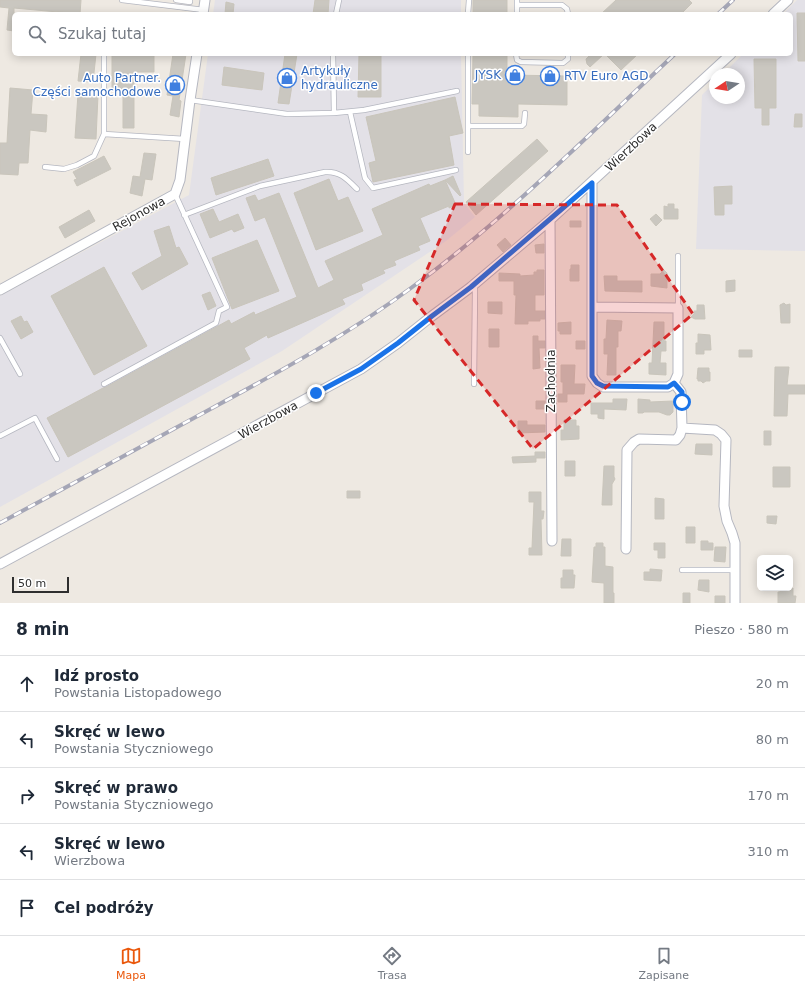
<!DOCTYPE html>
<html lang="pl">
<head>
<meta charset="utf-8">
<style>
	body { margin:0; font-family:"DejaVu Sans",sans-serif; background:#f2f2f3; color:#1f2937 }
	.controls { position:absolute; right:12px; bottom:12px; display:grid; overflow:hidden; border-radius:6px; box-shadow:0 2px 10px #0003 }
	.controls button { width:36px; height:36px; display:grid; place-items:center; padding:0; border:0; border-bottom:1px solid #e0e1e3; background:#fff; color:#1f2937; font:20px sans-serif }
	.compass { position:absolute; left:709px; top:68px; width:36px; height:36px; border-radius:50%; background:#fff; box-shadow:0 2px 10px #0003; rotate:258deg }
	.scale { position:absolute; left:12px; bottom:10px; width:57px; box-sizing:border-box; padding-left:4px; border:2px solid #2e2e2e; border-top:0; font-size:11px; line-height:14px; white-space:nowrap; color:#2e2e2e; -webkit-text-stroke:3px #fff; paint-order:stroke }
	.stop { position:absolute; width:12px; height:12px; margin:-9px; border:3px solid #1a73e8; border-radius:50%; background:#fff }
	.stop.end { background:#1a73e8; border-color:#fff; box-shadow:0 1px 4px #0008 }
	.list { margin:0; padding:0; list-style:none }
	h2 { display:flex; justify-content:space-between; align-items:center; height:52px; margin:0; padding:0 16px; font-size:17px }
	h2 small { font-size:13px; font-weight:400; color:#747a83 }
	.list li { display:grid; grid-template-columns:26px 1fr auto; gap:12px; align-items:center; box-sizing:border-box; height:56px; padding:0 16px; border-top:1px solid #e0e1e3 }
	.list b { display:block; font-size:15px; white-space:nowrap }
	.list p { margin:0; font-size:13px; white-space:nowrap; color:#747a83 }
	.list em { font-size:13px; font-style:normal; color:#747a83 }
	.icon { flex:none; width:22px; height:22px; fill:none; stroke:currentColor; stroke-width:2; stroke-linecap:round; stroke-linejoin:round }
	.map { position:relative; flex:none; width:805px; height:603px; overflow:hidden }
	.search { position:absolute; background:#fff; box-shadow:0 2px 10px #0003; left:12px; right:12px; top:12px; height:44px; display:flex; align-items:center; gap:10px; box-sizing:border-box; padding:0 14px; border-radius:6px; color:#747a83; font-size:15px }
	.sheet { height:332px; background:#fff }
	nav { display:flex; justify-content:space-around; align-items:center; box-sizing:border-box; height:56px; border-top:1px solid #e0e1e3; background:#fff; font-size:11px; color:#747a83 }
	nav a { display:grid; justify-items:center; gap:2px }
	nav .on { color:#ea580c }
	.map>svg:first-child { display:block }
	.industrial { fill:#e3e1e7 }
	.building { fill:#cac7c0; stroke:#c9c5bb }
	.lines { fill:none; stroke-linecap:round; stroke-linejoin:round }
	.service-casing { stroke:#b5b7c0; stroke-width:6 }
	.minor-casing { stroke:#b5b7c0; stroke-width:11 }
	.service { stroke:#fff; stroke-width:4.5 }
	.minor { stroke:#fff; stroke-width:9 }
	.rail-casing { stroke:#a5a6b6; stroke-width:4 }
	.rail { stroke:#fff; stroke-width:2.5; stroke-dasharray:8; stroke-linecap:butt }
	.route { stroke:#1a73e8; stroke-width:5 }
	.marked { fill:#d62828; fill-opacity:0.2; stroke:#d62828; stroke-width:3; stroke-dasharray:8 5; stroke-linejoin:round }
	.labels { text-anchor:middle; stroke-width:3; stroke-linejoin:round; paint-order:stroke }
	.shop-label { font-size:12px; fill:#366cbe; stroke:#fff; text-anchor:start }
	.street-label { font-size:12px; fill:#2e2e2e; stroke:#fff }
</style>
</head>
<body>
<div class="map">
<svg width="805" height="603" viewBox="0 0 805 603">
	<rect width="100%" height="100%" fill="#eee9e2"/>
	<path class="industrial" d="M215,0h246v14h-248z
		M797,0h8v251l-109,-2 6,-154 13,-13v16h24v-24h-16l20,-20h48v-40h-8z
		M208,54h253l3,149 11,14 -29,24 -164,110 -282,156v-211l189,-101z"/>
	<path class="building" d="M0,0h81l-1,14 -66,-6v23l-7,-1 2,-22 -9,-1z
		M315,0h14l-1,14h-15z
		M473,0h34v14h-34z
		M616,0h73l3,3 -11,11h-80z
		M226,2l8,2 -1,10h-8z
		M797,13h8v48h-7z
		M81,54h15l-3,28 -15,-1z
		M112,54h42v18h-20v56h-11v-38h-11z
		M173,54h13l-7,46 2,1 -2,16 -9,-2 3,-19 -6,-1z
		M285,54h12l-8,50 -11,-1z
		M359,54h22v43h-23z
		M473,54h34v21l60,1v29l-49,-1v13l-39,-1v-12h-7z
		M591,54h13l-14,13 -3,-3 -1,-5z
		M605,54h33l-17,16z
		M754,59h22v49h-7v17h-7v-17h-7z
		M224,67l40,6 -2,17 -40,-5z
		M10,88l23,2 -2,24 16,1 -1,17 -16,-2 -2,33h-9l-1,12 -18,-1v-31h7z
		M78,94l20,1 -2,44 -21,-1z
		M455,97l8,36 -14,3 5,29 -81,17 -4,-19 7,-2 -10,-44z
		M795,114h7v13h-8z
		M537,139l11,12 -72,64 -10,-13z
		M144,153l12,1 -4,26 -7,-1 -3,17 -12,-3 3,-17 7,1z
		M104,156l7,13 -34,17 -3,-6 3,-1 -4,-7z
		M268,159l6,17 -58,19 -5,-17z
		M453,176l8,19 -1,1 -15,-16z
		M329,179l9,22 10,-4 15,34 -47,19 -22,-57z
		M445,180l11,25 -7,3v-2l-29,12 10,23 -12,5 2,4 -26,11 2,4 -13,5 2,3 -24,11 2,6 -21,9 3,5 -77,34 -1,-3 -23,13 6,11 -182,98 -21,-39 56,-30 3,-1 123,-67 2,4 23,-12 1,3 42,-18 -32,-80 -10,4 -9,-23 9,-3 3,6 21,-8 39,95 16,-8 -9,-19 58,-26 -11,-26 57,-25 1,2z
		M732,186v18h-8v11h-9l-1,-28z
		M668,204h6v5h4v10h-14v-13l4,1z
		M213,209l6,13 19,-8 6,14 -10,4 -2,-3 -22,9 -10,-24z
		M89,210l6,11 -30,17 -6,-11z
		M656,214l6,6 -6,6 -6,-7z
		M570,221h11v6h-11z
		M169,226l7,22 3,-1 9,17 -46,26 -10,-17 30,-17 -8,-25z
		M505,238l6,7 -8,7 -6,-7z
		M257,240l22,51 -47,18 -20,-51z
		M544,244v9h-8l-1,-8z
		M571,265h8v16h-9v-12h1z
		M104,267l43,79 -53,29 -43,-79z
		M537,270h7v25h-9v16h10v8h-5v2h-12v3h-13l1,-29h-2v-14h-15v-8l21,1v2l14,-1v-3h3z
		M664,270l3,3v15l-16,-2v-12h9z
		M604,276h13v5h25v11l-37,-1z
		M735,280v11l-9,1v-11z
		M210,292l6,14 -8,4 -6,-15z
		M488,302h14v12l-14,-1z
		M784,303l2,2 4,-1v19h-9l-1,-18z
		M697,305h7l1,14h-10l-4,-2 3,-3v-3h3z
		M21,316l3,6 3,-1 6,11 -12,7 -10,-18z
		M607,320l15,1 -1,10h-3v16h-2v28h-9l1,-21h-4v-15h2z
		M571,322v12h-11v-3h-2v-8z
		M654,322h10v19h2v10h-5l-1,12h6v12l-17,-1v-11h3z
		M489,329h10v18h-10z
		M698,334l12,1 1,15h-7v4h-8v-11h2z
		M533,336h5v5h7v7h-6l1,20 -7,1z
		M576,341h9v8h-9z
		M739,350h13v7h-13z
		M561,365h14l-1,19h11l-1,10h-17v8h-9v-8h5v-12h-2z
		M775,367h14l-2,18h18v9h-17l-1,22h-13z
		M698,368h11v4h1v9h-4l-3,2 -2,-2h-3v-2h-1z
		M613,399h14l-1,11 -22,-1v10l-6,-1v-4h-7v-11h22z
		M638,399l12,1v2l23,-1v11l-3,3h-3l-8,-3h-15l-1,1h-5z
		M536,401h9v8h-9z
		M564,420h12v6h3v13l-18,1v-10h3z
		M518,421h9v4h18v7l-27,1z
		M764,431h7v14h-7z
		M696,444h16v11l-17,-1z
		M535,452h10v6h-9v4l-23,1 -1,-6 23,-1z
		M565,461h10v15h-10z
		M604,466h10v11l1,2 -3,5v21h-10z
		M773,467h17v20h-17z
		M347,491h13v7h-13z
		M529,492h12v19h3l-1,8h-2l1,36h-13v-7h3l2,-46h-5z
		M655,498l9,1v20h-9z
		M767,516h10l-1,8 -9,-1z
		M686,527h9v16h-9z
		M562,539h9v17h-10z
		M701,541h7v2h5v7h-12z
		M596,543h7v4h2v19l8,1v26h1v10h-10v-20l-12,-1 2,-35h2z
		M654,543h11v15h-7v-8h-4z
		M715,547h11l-1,15 -11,-1z
		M650,569l12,1 -1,11 -17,-1v-8h6z
		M563,570h10v5h2l-1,13h-13v-10h2z
		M699,580h10v12l-11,-2z
		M780,588h13v8h3l-1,7h-17v-11h2z
		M683,593h7v10h-7z
		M715,596h10v7h-10z"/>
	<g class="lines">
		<g class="service-casing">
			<path id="service" d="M122,0l82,10
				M176,0l14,2v-2
				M517,5h45l5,4 1,5
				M336,14l3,-14
				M468,14l1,-14
				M517,14v-14
				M104,54v80
				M333,54l1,59
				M516,54l1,6 4,2 42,1 5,-4v-5
				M190,100l97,14 47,-1 30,-3 93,-19
				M350,112l15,66 8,10 83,-18
				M468,126h54l2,-2 1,-11
				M468,152v-98
				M45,167l19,2 13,-4 17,-9 10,-22 81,5
				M184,215l76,-29 65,-14c15,-1 22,7 32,17
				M678,256v52
				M473,285l2,4 -1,95
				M0,338l20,36
				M104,384l112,-61 3,-12 8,-4 -52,-113
				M0,436l35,-18 22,41
				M682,570h53"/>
		</g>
		<g class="minor-casing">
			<path id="minor" d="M203,14l2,-14
				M773,14l15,-14
				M592,183v193l5,7 6,4h65l6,-4 4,-9v-66l-85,-1
				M550,220l2,321
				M0,290l175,-96 5,-14 10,-80 7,-46
				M674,383l7,9 1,36 33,2 6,4 5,6 -2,66 3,15 5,12 3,10v60
				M626,549l1,-99 7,-8 5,-3 37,1 4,-5 2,-7
				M0,564l361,-195 37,-26 34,-27 39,-29 79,-67 181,-166"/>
		</g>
		<use href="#service" class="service"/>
		<use href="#minor" class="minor"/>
		<g class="rail-casing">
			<path id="rail" d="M718,14l15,-14
				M0,523c68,-37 136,-74 205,-111 70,-38 141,-76 206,-124 95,-69 178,-154 264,-234"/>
		</g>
		<use href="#rail" class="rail"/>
	</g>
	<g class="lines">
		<path class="route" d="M316,393l45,-24 37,-26 34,-27 39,-29 121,-104v193l5,7 6,3 65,1 6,-4 8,9v10"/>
	</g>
	<path class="marked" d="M455,204l162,1 76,109 -160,135 -119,-149z"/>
	<defs>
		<g id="shop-ring" transform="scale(1)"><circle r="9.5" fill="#fff" stroke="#3f7fe0" stroke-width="1.5"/><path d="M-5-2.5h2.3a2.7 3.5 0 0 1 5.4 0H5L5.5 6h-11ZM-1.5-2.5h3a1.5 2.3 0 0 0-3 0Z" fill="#3f7fe0"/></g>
	</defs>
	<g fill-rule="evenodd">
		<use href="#shop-ring" x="515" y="75"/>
		<use href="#shop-ring" x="550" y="76"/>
		<use href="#shop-ring" x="287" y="78"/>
		<use href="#shop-ring" x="175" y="85"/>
	</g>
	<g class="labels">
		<g class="shop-label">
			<text x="301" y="75">Artykuły<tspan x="301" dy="14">hydrauliczne</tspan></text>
			<text x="501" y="79" text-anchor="end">JYSK</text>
			<text x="564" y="80">RTV Euro AGD</text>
			<text x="161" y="82" text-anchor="end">Auto Partner.<tspan x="161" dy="14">Części samochodowe</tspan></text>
		</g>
		<g class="street-label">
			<text transform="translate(631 147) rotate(-43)" y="4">Wierzbowa</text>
			<text transform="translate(139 214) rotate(-29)" y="4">Rejonowa</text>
			<text transform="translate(551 381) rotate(-90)" y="4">Zachodnia</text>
			<text transform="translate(268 420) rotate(-29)" y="4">Wierzbowa</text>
		</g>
	</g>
</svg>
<div class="controls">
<button><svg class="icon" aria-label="layers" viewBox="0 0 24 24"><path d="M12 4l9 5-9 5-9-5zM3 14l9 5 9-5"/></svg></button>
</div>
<svg class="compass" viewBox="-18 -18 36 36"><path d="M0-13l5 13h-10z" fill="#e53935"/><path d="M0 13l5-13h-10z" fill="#747a83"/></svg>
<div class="scale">50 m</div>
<div class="stop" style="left:682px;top:402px"></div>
<div class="stop end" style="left:316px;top:393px"></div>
<div class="search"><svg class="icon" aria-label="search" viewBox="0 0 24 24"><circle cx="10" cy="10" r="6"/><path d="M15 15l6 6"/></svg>Szukaj tutaj</div>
</div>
<section class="sheet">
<h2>8 min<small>Pieszo · 580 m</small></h2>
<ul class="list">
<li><svg class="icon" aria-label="ahead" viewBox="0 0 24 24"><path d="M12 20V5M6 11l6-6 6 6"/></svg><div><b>Idź prosto</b><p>Powstania Listopadowego</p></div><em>20 m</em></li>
<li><svg class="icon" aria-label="left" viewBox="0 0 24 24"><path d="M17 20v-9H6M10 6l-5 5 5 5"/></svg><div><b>Skręć w lewo</b><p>Powstania Styczniowego</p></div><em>80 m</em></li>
<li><svg class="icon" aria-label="right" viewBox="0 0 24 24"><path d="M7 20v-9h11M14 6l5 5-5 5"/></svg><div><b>Skręć w prawo</b><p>Powstania Styczniowego</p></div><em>170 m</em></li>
<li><svg class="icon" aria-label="left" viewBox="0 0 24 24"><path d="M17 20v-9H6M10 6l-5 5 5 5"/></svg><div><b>Skręć w lewo</b><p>Wierzbowa</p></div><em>310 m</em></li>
<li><svg class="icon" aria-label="arrive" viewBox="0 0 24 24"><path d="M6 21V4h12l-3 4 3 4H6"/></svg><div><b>Cel podróży</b></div></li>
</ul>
</section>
<nav>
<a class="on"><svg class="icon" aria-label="map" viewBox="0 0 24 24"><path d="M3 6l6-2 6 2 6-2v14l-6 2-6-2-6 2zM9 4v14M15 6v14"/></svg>Mapa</a>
<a><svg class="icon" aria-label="directions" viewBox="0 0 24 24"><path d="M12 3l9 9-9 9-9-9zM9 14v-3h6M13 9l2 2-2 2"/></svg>Trasa</a>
<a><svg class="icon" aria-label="saved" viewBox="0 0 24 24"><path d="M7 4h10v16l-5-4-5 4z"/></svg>Zapisane</a>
</nav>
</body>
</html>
